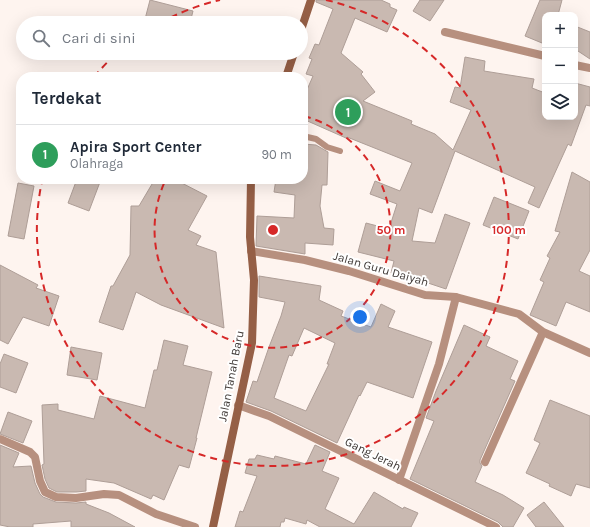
<!DOCTYPE html>
<html lang="id">
<head>
<meta charset="utf-8">
<style>
	body { margin:0; font-family:Karla,sans-serif; background:#f2f2f3; color:#1f2937 }
	.controls { position:absolute; right:12px; top:12px; display:grid; overflow:hidden; border-radius:8px; box-shadow:0 4px 16px #0002 }
	.controls button { width:36px; height:36px; display:grid; place-items:center; padding:0; border:0; border-bottom:1px solid #e0e1e3; background:#fff; color:#1f2937; font:20px sans-serif }
	.you { position:absolute; left:360px; top:317px; width:14px; height:14px; margin:-10px; border:3px solid #fff; border-radius:50%; background:#1a73e8; box-shadow:0 0 0 6px #1a73e833 }
	.badge { display:grid; place-items:center; width:26px; height:26px; border-radius:50%; background:#0b8043; color:#fff; font-size:13px; font-weight:700 }
	.pin { position:absolute; translate:-50% -50%; border:2px solid #fff; box-shadow:0 1px 4px #0006 }
	.list { margin:0; padding:0; list-style:none }
	h2 { display:flex; justify-content:space-between; align-items:center; height:52px; margin:0; padding:0 16px; font-size:17px }
	h2 small { font-size:13px; font-weight:400; color:#747a83 }
	.list li { display:grid; grid-template-columns:26px 1fr auto; gap:12px; align-items:center; box-sizing:border-box; height:60px; padding:0 16px; border-top:1px solid #e0e1e3 }
	.list b { display:block; font-size:15px; white-space:nowrap }
	.list p { margin:0; font-size:13px; white-space:nowrap; color:#747a83 }
	.list em { font-size:13px; font-style:normal; color:#747a83 }
	.icon { flex:none; width:22px; height:22px; fill:none; stroke:currentColor; stroke-width:2; stroke-linecap:round; stroke-linejoin:round }
	.map { position:relative; flex:none; width:590px; height:527px; overflow:hidden }
	.search { position:absolute; background:#fff; box-shadow:0 4px 16px #0002; left:16px; top:16px; width:292px; height:44px; display:flex; align-items:center; gap:10px; box-sizing:border-box; padding:0 14px; border-radius:22px; color:#747a83; font-size:15px }
	.panel { position:absolute; background:#fff; box-shadow:0 4px 16px #0002; left:16px; top:72px; width:292px; height:112px; border-radius:16px }
	.map>svg:first-child { display:block }
	.building { fill:#c9b9b1; stroke:#ae9e97; fill-rule:evenodd }
	.lines { fill:none; stroke-linecap:round; stroke-linejoin:round }
	.service { stroke:#b7907f; stroke-width:6 }
	.minor { stroke:#b7907f; stroke-width:8 }
	.secondary { stroke:#955f46; stroke-width:8 }
	.ring { fill:none; stroke:#d62828; stroke-width:2; stroke-dasharray:7 5 }
	.labels { text-anchor:middle; stroke-width:4; stroke-linejoin:round; paint-order:stroke }
	.street-label { font-size:12px; fill:#403a37; stroke:#fff }
	.centre { fill:#d62828; stroke:#fff; stroke-width:2 }
	.ring-label { font-size:12px; text-anchor:middle; font-weight:bold; fill:#d62828; stroke:#fff; stroke-width:4; stroke-linejoin:round; paint-order:stroke }
</style>
</head>
<body>
<div class="map">
<svg width="590" height="527" viewBox="0 0 590 527">
	<rect width="100%" height="100%" fill="#fef4ef"/>
	<path class="building" d="M150,0l43,11 -3,12h-46z
		M316,0h65l9,4v3l7,3 -10,22 -32,-14 -14,35 22,19 -2,2 14,18 -12,9 49,20 -1,3 24,10 18,16 18,-40 -21,-8 5,-15 5,1 5,-31 20,4 -1,10 50,8 -2,9 13,5v24h30v-34l15,4v19l-4,-1 -15,41 -3,-2 -29,64 -11,-5 7,-16 -80,-36 -23,62 -13,-5 -7,33 23,2 10,-29 25,9 -24,66 -24,-8v1l-31,-9 3,-12 -36,-9 8,-29 23,6 8,-25 -27,-10 5,-13 25,10 12,-28 -65,-26 -1,1 -43,-19v-20l10,-23 -7,-2 6,-15 -3,-1 6,-14 4,1 14,-36 -17,-7z
		M420,0h24l-14,21 -17,-10z
		M540,0h22l-4,15h-13v20l-3,8 -17,-7z
		M575,26l15,6v27l-15,-10z
		M303,144l13,1 12,7 -1,33h-5l-2,21 4,22 10,1 -1,16 -28,-2v11l-49,-8 1,-30 37,2 1,-23 -21,-3 2,-13h27z
		M572,172l18,10v68l-11,21 11,5v36l-24,-10 -10,24 -26,-11 14,-33 -4,-2 10,-22 -3,-2 13,-24 -5,-1z
		M77,179h16l7,3 -11,29 -21,-8z
		M155,179h19l33,17 -19,34 13,6 -5,9 20,7 8,76 -63,-23 -25,-13 -13,38 -24,-8 12,-36h2l17,-31 1,-49h8z
		M18,183l16,3 -10,53 -16,-3z
		M494,197l35,14 -11,28 -35,-14z
		M0,265l38,20 -2,3 23,8 -10,30 -26,-9 -15,27 -8,-4z
		M259,276l62,10 -2,14 24,11 -2,5 30,11 10,-23 14,7 -7,16 44,15 -19,56 -46,-16 -7,14 -1,-1 -22,48 -66,-32 -25,-9 7,-21 4,1 12,-35 12,-31 4,-14 -26,-5zM304,328l31,15 -8,21h2l-23,47 -32,-13 15,-43 3,1z
		M464,325l26,12 -4,9 32,15 -8,18 5,2 -35,79v3l2,3 -7,16 28,13 21,13 -11,19h-10l-5,-5 -88,-43 24,-58 -8,-3 10,-27z
		M164,340l24,6 -5,19 29,7 -16,66h1l-8,30 -10,-3 -15,35 -11,-5 -2,4 -37,-16 -28,-4v12l-10,1h-19l-8,-4 -4,-9 -3,-14 2,-1 -2,-59 16,-1v6l36,9 6,-23 45,12 9,-38h3z
		M71,347l31,6 -5,27 -30,-5z
		M4,354l24,9 -12,30 -16,-6v-23z
		M550,400l40,16v72l-14,-4 -5,12 -22,-10 1,-2 -24,-11 14,-30 -6,-3z
		M8,412l24,9 -9,22 -23,-9z
		M0,445l19,8 -6,14 18,-1 4,17 5,11 3,3 13,5 20,1 10,-1v2l23,9 26,14h-64v-6l-38,3v3h-23l-10,-2z
		M315,445l15,7 -8,19 17,7 -14,31 29,15 20,-32 29,17 1,-2 14,6 -7,14h-91l-13,-7 -1,4 -21,-6 -1,4h-3l-1,5h-45l5,-16 3,1 14,-36 -12,-3 4,-14h6l2,-4 17,4 1,-3 31,8z
		M544,502l20,25h-28l-9,-12z"/>
	<g class="lines">
		<path class="service" d="M303,136l13,3 11,8 13,4"/>
		<path class="minor" d="M445,32l100,24
			M575,65l15,3
			M251,251l54,9 44,11 76,24 31,2 63,17 24,18 47,21
			M238,405l31,11 227,111
			M0,439l30,13 5,5 5,24 5,11 11,5 20,1 28,-4 15,1 37,19 39,13
			M485,462l58,-130
			M399,480l40,-116 17,-67"/>
		<path class="secondary" d="M301,30l10,-30
			M286,77l8,-24
			M213,527l39,-184 2,-63 -4,-43 1,-58"/>
	</g>
	<g class="ring">
		<path d="M304 116A118 118 0 1 1 166 179"/>
		<path d="M94 77A236 236 0 0 1 117 53M160 23A236 236 0 0 1 220 0M326 0A236 236 0 1 1 42 181"/>
	</g>
	<g class="labels">
		<g class="street-label">
			<text transform="translate(381 269) rotate(16)" y="4">Jalan Guru Daiyah</text>
			<text transform="translate(231 376) rotate(-79)" y="4">Jalan Tanah Baru</text>
			<text transform="translate(373 454) rotate(26)" y="4">Gang Jerah</text>
		</g>
	</g>
	<circle cx="273" cy="230" r="6" class="centre"/>
	<g class="ring-label">
		<text x="391" y="234">50 m</text>
		<text x="509" y="234">100 m</text>
	</g>
</svg>
<div class="controls">
<button>+</button>
<button>−</button>
<button><svg class="icon" aria-label="layers" viewBox="0 0 24 24"><path d="M12 4l9 5-9 5-9-5zM3 14l9 5 9-5"/></svg></button>
</div>
<div class="you"></div>
<div class="pin badge" style="left:348px;top:112px;background:#2e9e5b">1</div>
<div class="search"><svg class="icon" aria-label="search" viewBox="0 0 24 24"><circle cx="10" cy="10" r="6"/><path d="M15 15l6 6"/></svg>Cari di sini</div>
<section class="panel">
<h2>Terdekat<small></small></h2>
<ul class="list">
<li><span class="badge" style="background:#2e9e5b">1</span><div><b>Apira Sport Center</b><p>Olahraga</p></div><em>90 m</em></li>
</ul>
</section>
</div>
</body>
</html>
